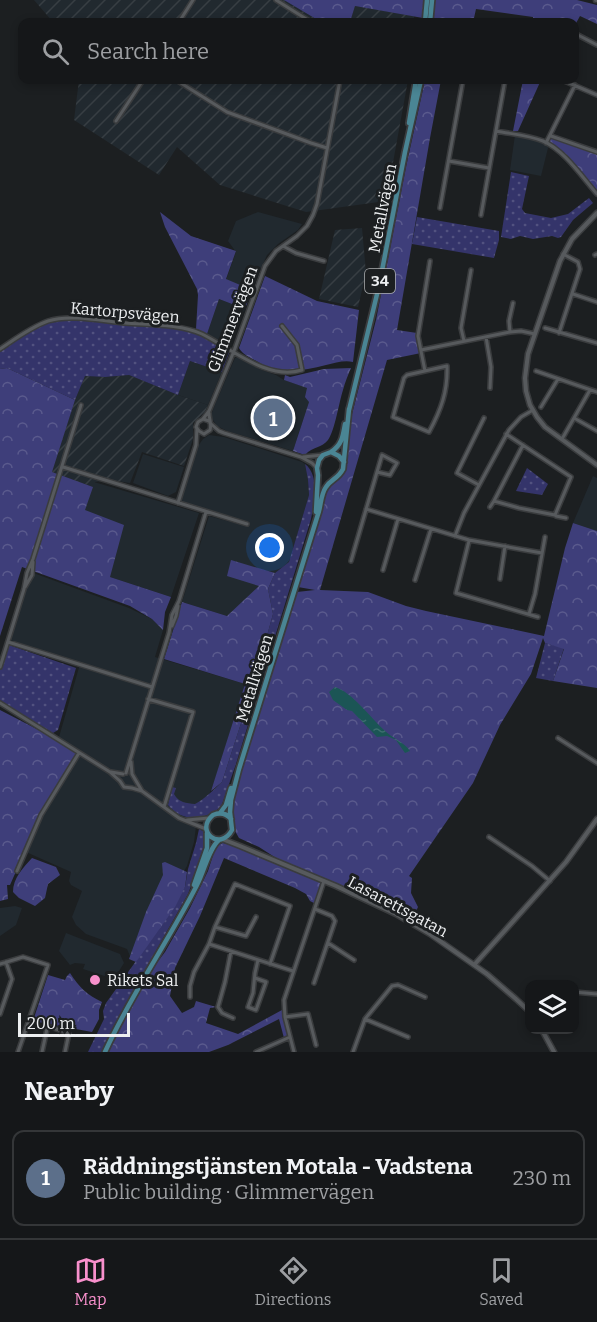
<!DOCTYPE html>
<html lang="en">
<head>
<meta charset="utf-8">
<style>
	body { margin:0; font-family:Bitter,serif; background:#1e2022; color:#f1f3f6 }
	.controls { position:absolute; right:18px; bottom:18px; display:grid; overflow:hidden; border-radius:12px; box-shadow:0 3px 9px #0003 }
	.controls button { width:54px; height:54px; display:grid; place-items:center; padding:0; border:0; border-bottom:2px solid #343638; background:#151719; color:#f1f3f6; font:30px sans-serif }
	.scale { position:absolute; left:18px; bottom:15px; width:112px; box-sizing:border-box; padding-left:6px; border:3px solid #edeff1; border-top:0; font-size:16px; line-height:21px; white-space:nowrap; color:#edeff1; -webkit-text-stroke:4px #1c1f21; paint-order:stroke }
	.you { position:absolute; left:270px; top:548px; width:21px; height:21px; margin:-15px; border:4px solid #fff; border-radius:50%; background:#1a73e8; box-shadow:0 0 0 9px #1a73e833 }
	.badge { display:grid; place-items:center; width:39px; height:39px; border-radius:50%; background:#f890cc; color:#fff; font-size:20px; font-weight:700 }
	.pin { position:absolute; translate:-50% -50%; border:3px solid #fff; box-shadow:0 2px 6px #0006 }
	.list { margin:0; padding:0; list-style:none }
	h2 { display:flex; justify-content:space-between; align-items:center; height:78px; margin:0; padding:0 24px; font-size:26px }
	h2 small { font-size:20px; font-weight:400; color:#9d9fa2 }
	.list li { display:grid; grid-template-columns:39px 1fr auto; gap:18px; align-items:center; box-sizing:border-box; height:96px; margin:0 12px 12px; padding:0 12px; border:2px solid #343638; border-radius:12px }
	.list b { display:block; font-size:22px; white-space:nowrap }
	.list p { margin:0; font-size:20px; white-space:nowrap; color:#9d9fa2 }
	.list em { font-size:20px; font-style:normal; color:#9d9fa2 }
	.icon { flex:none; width:33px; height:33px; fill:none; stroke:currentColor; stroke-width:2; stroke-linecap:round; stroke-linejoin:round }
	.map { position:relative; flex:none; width:597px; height:1052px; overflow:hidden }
	.search { position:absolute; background:#151719; box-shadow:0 3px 9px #0003; left:18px; right:18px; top:18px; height:66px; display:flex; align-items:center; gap:15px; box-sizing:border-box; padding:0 21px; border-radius:12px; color:#9d9fa2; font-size:22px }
	.sheet { height:186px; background:#151719 }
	nav { display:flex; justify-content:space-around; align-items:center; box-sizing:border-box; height:84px; border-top:2px solid #343638; background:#151719; font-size:16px; color:#9d9fa2 }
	nav a { display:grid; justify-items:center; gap:3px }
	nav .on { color:#f890cc }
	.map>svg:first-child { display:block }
	.built { fill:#21292f }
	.industrial { fill:url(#industrial-furrows) }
	.green { fill:url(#green-dots) }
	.forest { fill:url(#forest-crowns) }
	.water { fill:url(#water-ripples) }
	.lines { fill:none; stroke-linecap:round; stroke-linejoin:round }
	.minor-casing { stroke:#3a3c3e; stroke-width:6 }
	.tertiary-casing { stroke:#3a3c3e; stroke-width:7 }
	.secondary-casing { stroke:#3a3c3e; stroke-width:7 }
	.primary-casing { stroke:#3a3c3e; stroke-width:8 }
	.minor { stroke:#575a5d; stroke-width:3 }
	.tertiary { stroke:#575a5d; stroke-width:4 }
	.secondary { stroke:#575a5d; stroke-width:4 }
	.primary { stroke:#4a8594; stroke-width:4.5 }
	.poi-dot { fill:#f890cc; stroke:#1c1f21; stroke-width:2 }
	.labels { text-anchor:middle; stroke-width:6; stroke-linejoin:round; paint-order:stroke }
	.shield { fill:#1c1f21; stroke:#aeb1b3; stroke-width:1.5 }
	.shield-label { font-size:15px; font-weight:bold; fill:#edeff1 }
	.street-label { font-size:16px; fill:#edeff1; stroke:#1c1f21 }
	.poi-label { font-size:16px; fill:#edeff1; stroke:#1c1f21; text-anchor:start }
</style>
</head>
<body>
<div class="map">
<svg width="597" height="1052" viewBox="0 0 597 1052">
	<defs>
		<pattern id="industrial-furrows" width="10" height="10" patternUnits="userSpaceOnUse" patternTransform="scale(1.5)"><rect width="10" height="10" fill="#21292f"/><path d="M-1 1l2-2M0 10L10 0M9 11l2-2" fill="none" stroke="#373e43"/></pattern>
		<pattern id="green-dots" width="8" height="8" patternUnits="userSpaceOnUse" patternTransform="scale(1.5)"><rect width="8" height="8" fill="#34346a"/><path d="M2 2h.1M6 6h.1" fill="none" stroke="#525280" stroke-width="1.8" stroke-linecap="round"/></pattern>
		<pattern id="forest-crowns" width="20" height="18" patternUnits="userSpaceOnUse" patternTransform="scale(1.5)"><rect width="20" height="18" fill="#3e3e7a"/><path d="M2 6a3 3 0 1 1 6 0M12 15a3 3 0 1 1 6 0" fill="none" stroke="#5a5a8d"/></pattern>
		<pattern id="water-ripples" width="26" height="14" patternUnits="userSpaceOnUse" patternTransform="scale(1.5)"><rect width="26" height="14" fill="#1b5555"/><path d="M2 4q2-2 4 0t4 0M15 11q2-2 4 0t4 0" fill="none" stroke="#3c6e6e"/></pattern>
	</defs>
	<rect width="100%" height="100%" fill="#1c1f21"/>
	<path class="built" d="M515,135l34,9 -8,32 -31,-6z
		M258,212l44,12 -4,6 -20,14 -11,11 -15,35 -26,-10 10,-28 -8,-11 8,-20z
		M219,299l26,10 -14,37 -24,-12z
		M238,357l24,13 14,5 8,5 24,8 1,14 -16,49 -66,-20 -10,-5 -4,-6 -2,-5 5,-13 19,-44z
		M190,361l32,11 -14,33 -30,-10z
		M209,435l15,2 78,25 3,2 3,16 1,15 -20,68 -14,10 -44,-12 29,25 -33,30 -45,-14 27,-86 30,8 2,-4 -60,-19 17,-55 5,-7z
		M143,454l41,13 -8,25 -8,4 -35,-13z
		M593,476l4,2v53l-24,-8z
		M94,482l105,31 -28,84 -61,-20 -26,-67z
		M28,571l101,37 23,11 11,11 -8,27 90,27 -30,96 -19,47 -2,15 -7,24 -55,95 -5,-12 -41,-15 -10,-9 -4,-8 10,-26 -11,-6 -2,-4 2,-9 -45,-20 54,-188 -73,-25z
		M15,906l7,2 -6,17 -16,11v-28z
		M66,933l54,21 4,9 -10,16 -31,-10 2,-5 -10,-1 -5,2 -11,-14z"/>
	<path class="industrial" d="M34,0h250l37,22h-268z
		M355,6l59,10v6h-64z
		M79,80h329l-22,121 -80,11 -86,-27 -43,-38 -18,28 -85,-55z
		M362,228l4,45 -8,34 -39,-8 16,-69z
		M129,375l49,20 30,10 -3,7 -12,11v16l-9,27 -42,-14 -12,31 -20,-3 -15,2 -2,5 -42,-15 24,-72 10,-24 20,1z"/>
	<path class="green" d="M511,172l18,4 -7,33 3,4 26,5 17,-4 21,-16 4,5 -20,17 -12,17 -3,1 -6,-2 -19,3 -13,-3 -9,3 -10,-2z
		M417,217l82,14v9l-5,18 -82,-14z
		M52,317l142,13 27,14 8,9 -7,19 -32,-11 -12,34 -49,-20 -24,2 -20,-1 -10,24 -68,-32 -7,1v-23z
		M305,464c15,11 9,40 6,55l-75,245 -15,43c-16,13 -38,16 -53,-2l4,-18 4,1 -2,6c5,9 12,9 21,10 11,-6 18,-14 27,-22l31,-96 20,-72 -5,-25 7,-16 14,-11 20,-67 -1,-15z
		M527,468l21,16 -6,11 -26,-4z
		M545,643l19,5 -11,33 -17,-3z
		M6,644l70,24 -18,62 -5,3 -53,-31v-40z
		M199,829l4,2 3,9 -1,9 -17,45 -30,53 -48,93 -8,12h-14l16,-33 -1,-8 3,-8 30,-42 49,-74 3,-18 8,-26z"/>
	<path class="forest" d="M284,0h140l-1,18 -68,-12 -5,16h-29z
		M435,0h142l20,5v19l-17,-8 -5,9 -1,-3h-41v-5l-57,-8 -2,9 -8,2 -14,-2 1,4h-20z
		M425,80h16l-11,58 -33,192 20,3 4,20 -34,7 -67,230 48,2 38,14 20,5 118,25 21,-88 8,-25 24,8v157l-44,-7 11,-32 -19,-6 -2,-5 -12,36 -31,51 -27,58 -64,93 3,2 -1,15 7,14 -7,15 -87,-40 -10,21 -4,-2 -4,-7 -11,-6 -71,-30 -24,58 -25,52 -5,28 12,17 12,-6 2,-6 20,6 -6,1 -4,15 32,11 44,-24 6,26 -4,2 -5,-19 -51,26 -19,7h-103l23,-52 36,-48 25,-44 18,-37 8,-25 7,-3 5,1 25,10 34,11 -28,-18 -20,-9 -4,-7 -2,-25 1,-11 63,-203 18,-2 -17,-3 21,-67 6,-28 3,-5 14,-11 3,-8 5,-46 26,-102 30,-153z
		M523,80h18l-23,51h-5z
		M549,134l48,18v43l-34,-40 -17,-13z
		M160,212l31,24 45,15 -10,28 26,11 -7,19 -26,-10 -12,35 -11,-5 2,-34 -1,-6 -32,-62z
		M265,276l52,25 42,9 -6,52c-9,-2 -18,1 -27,3 -24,6 -46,10 -68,-3 -7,-4 -15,-7 -19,-14z
		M7,368l68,32 -23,72 41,15 -8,23 39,15 -14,52 61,20 -6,15 -2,18 -11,-11 -22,-13 -108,-39 -22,69v-267z
		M351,368c-3,7 -6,14 -8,22 -4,12 -8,40 -15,50 -6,8 -15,6 -23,15l-12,-4 16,-49 -4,-5 2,-9 -23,-8 1,-5 5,2 34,-8z
		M231,560l44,13 -7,16 5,25 -20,72 -31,96 -11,9 34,-107 -81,-25 18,-57 45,14 32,-30 -32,-10z
		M0,710l58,30 20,14 -38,63 -30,68h-3l1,14 -8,2z
		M32,858l24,9 4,8 -12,9 -3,14 -10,8 -16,-8 -6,-6c0,-14 10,-24 19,-34z
		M165,862l22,10 -2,15 -10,20 -39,55 -7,-3 17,-47 17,-37 -1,-12z
		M70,973c9,14 17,22 32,29l-3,8v9l-7,13 -59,-11 15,-46 17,5 2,-4z"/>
	<path class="water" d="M335,687c17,5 36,31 49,43 8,8 20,12 26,21l-5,2 -9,-13 -9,-4 -10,1 -25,-26 -5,-1 -14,-10 -4,-8z"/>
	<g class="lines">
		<g class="minor-casing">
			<path id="minor" d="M276,0l35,22
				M179,22l14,-22
				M574,33l23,12
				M176,80l51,32 84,31 16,5
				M562,80l35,15
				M116,121l27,-41
				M496,131c15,3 32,4 47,10 21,9 39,36 54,53
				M551,136l46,16
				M546,143l29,-58
				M449,161l40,7
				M440,208l23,-128
				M481,215l24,-135
				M283,246l13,7 28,8
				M595,255l2,-1
				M573,294l24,8
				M545,328l52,15
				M510,332l-1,-11 4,-18
				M559,333l21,-64 -2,-7 -15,-8
				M486,337l5,30 -1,21
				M464,341l-3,-13 10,-58
				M0,349c15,-10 31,-22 48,-28 22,-7 54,0 77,2 24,2 55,1 77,11 30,15 66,47 100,36l-5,-25 -15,-19
				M421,350l89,-18 11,-1 14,3
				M447,366c1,25 -6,44 -18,66l-36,-15 11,-39 3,-3z
				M425,371l-7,-35 12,-75
				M536,371l61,21
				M541,407l17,-28
				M574,418l23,13
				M203,419l6,-8 25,-60 31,-85 11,-15 21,-15 10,-10 6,-11 4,-11 23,-124
				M209,421l-6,-2 -5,3 -2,5 3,4 5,3 6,-4c2,-6 -1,-11 -1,-17
				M210,423l9,8 5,2 77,24 11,6 5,5
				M506,434l65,43 -16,38 -36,-7 -25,-7 29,-56
				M562,439l28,-49
				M303,457l20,-2
				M63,467l184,57
				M479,485l-22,-12 27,-55
				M178,503l18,-58 1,-17
				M490,507l4,-6
				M366,509l103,31 73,13
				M556,516l10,2
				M455,536l9,-23 45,-83 12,-13 12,-7
				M469,541l-13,52 82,24
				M351,561l26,-89 13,3 7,-12 -15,-8 -5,17
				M383,570l15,-51
				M500,579l5,-33
				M415,580l16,-51
				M25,587l7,-12 1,-13
				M529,614l6,-20 10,-57
				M172,626l4,-10 2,-10
				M8,642l144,45
				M0,667l24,-78 3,-16 6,-14 48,-154
				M148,699l45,13 -29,95
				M0,703l110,69 10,9 4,6 8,1 10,3
				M558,738l39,25
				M131,762l1,12 10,17 37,27 27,11
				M111,772l12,2
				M126,773l43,-140 3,-18 7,-14 27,-89
				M187,820l22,-2
				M489,837l43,29 18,15
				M17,871l24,-56 38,-62
				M215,927l31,9 10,-19
				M328,943l26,17
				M209,944l84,27
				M231,951l-6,31 -7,25 4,6 11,5
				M0,964l23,-7 25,8 -30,87
				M255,978l11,4 -10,28 -8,-3 5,-14 2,-20 3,-13
				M314,983l21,-62 -3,-5 -17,-7
				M574,992l23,2
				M190,997v-11l4,-14 15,-28 6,-17 20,-43 55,22 -20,58
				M525,1007l5,-4
				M0,1014l12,-35 -6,-17
				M285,1017l23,-3 8,31
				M365,1019l43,18
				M42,1052l5,-23 3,-2 19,6 -4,19
				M256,1052l34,-15
				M294,1052l-9,-35 -1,-17 40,-119
				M353,1052l12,-33 27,-33 6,-1 27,12"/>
		</g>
		<g class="tertiary-casing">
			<path id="tertiary" d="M597,213l-25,26 -12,22 -32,93 -3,24 1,13 4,14 7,12 8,10 52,38
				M222,839l18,7 96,40 60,28 34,20 57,40 29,25 14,13
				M474,965l92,-103 31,-43
				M542,1030l12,22"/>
		</g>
		<g class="secondary-casing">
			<path id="secondary" d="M596,0h1"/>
		</g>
		<g class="primary-casing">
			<path id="primary" d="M425,22l2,-22
				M430,22l2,-22
				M409,123l7,-43
				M349,410l30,-124 26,-134 16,-72
				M331,452c11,-7 12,-16 14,-28
				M316,512l2,-37 -1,-7 2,-8 4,-5 8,-3 8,4 5,6
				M220,813l6,-8 5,-17
				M231,819c-5,-6 -11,-7 -18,-4 -19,16 7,37 19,15l-2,-18 1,-12 8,-31 80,-258c2,-7 2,-17 7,-24 5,-8 12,-8 17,-18l6,-60
				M194,885l13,-37v-15
				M105,1052c26,-58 63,-110 92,-167 7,-13 12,-37 22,-45"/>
		</g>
		<use href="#minor" class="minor"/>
		<use href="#tertiary" class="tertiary"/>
		<use href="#secondary" class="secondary"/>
		<use href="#primary" class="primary"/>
	</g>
	<circle class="poi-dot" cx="95" cy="980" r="6"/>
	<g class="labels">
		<rect class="shield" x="365" y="269" width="30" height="24" rx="4.5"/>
		<g class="shield-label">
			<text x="380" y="286">34</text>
		</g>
		<g class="street-label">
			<text transform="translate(382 208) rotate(-79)" y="6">Metallvägen</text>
			<text transform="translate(125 312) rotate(5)" y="6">Kartorpsvägen</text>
			<text transform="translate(232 319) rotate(-69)" y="6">Glimmervägen</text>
			<text transform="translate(254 678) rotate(-73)" y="6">Metallvägen</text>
			<text transform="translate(398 906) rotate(28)" y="6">Lasarettsgatan</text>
		</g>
		<g class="poi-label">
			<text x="107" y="986">Rikets Sal</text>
		</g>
	</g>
</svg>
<div class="controls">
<button><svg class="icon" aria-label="layers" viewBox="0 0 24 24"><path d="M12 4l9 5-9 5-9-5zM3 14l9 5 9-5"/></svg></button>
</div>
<div class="scale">200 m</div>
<div class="you"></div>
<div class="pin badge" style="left:273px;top:418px;background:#5c6f8a">1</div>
<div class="search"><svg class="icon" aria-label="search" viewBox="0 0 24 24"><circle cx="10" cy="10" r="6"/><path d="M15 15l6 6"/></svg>Search here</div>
</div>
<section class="sheet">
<h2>Nearby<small></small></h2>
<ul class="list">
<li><span class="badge" style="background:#5c6f8a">1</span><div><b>Räddningstjänsten Motala - Vadstena</b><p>Public building · Glimmervägen</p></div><em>230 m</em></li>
</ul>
</section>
<nav>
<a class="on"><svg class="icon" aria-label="map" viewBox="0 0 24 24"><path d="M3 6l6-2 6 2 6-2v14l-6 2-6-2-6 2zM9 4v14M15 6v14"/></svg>Map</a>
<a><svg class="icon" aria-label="directions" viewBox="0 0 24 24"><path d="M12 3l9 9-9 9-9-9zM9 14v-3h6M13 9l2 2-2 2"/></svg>Directions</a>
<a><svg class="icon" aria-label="saved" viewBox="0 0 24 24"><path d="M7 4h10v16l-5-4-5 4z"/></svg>Saved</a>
</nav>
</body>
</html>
